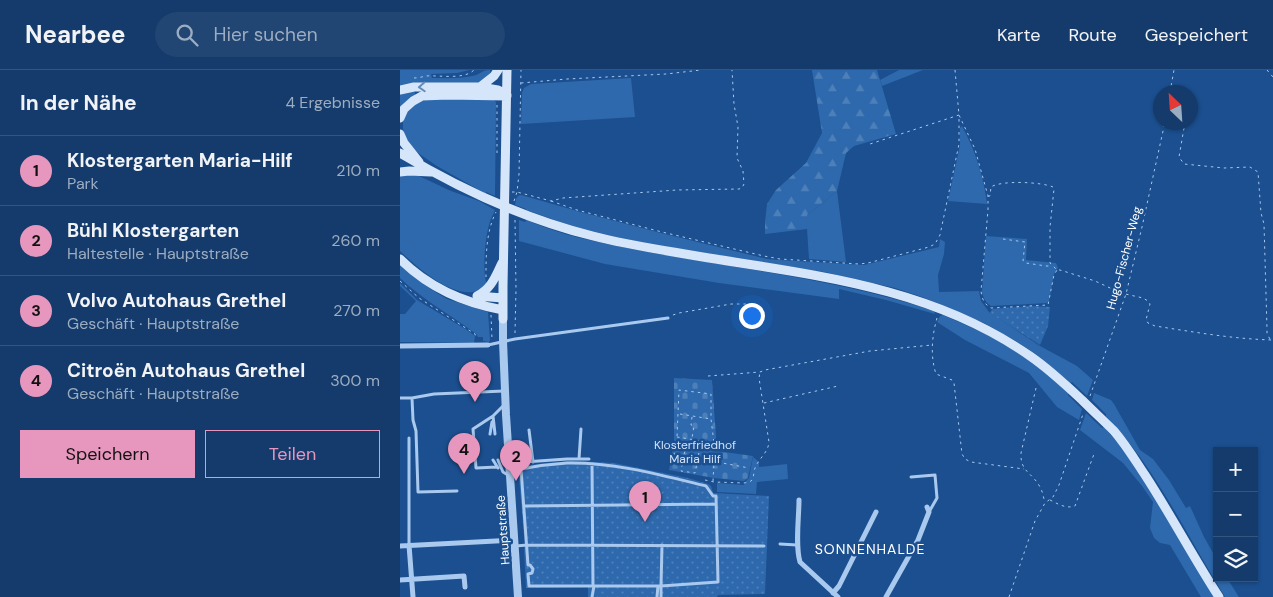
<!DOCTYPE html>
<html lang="de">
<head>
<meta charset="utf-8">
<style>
	body { margin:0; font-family:"DM Sans",sans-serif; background:#214673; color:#f1f3f6 }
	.controls { position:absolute; right:15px; bottom:15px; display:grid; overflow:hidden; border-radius:0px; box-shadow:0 1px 4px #0004 }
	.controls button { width:45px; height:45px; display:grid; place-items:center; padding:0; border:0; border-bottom:1px solid #33557e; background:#143b6b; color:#f1f3f6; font:25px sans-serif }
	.compass { position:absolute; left:753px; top:15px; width:45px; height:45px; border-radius:50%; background:#143b6b; box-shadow:0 1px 4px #0004; rotate:335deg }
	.you { position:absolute; left:351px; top:245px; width:18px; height:18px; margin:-12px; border:4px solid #fff; border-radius:50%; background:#1a73e8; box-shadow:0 0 0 8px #1a73e833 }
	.badge { display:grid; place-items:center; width:32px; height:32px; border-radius:50%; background:#e797bd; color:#111; font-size:16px; font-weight:700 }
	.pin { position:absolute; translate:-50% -41px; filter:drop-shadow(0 1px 2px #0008) }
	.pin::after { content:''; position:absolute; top:26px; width:18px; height:15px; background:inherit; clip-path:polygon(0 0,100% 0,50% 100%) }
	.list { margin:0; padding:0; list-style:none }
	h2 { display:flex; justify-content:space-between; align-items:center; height:65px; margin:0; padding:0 20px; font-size:21px }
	h2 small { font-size:16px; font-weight:400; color:#9dadc1 }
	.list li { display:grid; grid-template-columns:32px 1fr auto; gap:15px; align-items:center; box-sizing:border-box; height:70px; padding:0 20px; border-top:1px solid #33557e }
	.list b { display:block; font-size:19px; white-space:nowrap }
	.list p { margin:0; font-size:16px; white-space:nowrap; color:#9dadc1 }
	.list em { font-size:16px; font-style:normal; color:#9dadc1 }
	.actions { display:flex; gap:10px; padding:15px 20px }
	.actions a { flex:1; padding:11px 0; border:1px solid #e797bd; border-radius:0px; text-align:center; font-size:18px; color:#e797bd }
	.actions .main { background:#e797bd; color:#111 }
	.icon { flex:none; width:28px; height:28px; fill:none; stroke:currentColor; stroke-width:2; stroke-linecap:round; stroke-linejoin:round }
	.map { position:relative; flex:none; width:873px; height:527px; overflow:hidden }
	header { display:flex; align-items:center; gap:30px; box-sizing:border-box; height:70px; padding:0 25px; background:#143b6b; border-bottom:1px solid #33557e }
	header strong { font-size:24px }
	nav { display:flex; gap:28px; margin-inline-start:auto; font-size:18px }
	.search { width:350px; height:45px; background:#214673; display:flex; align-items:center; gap:12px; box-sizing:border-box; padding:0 18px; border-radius:28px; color:#9dadc1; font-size:19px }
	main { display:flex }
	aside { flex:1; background:#143b6b }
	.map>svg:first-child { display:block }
	.grass { fill:#2e69ad }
	.forest { fill:url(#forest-firs) }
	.cemetery { fill:url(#cemetery-stones) }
	.park { fill:url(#park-dots) }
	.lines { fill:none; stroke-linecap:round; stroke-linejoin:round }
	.path { stroke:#a9c9ee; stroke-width:1; stroke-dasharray:2.5 4; stroke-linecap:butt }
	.service { stroke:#a9c9ee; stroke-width:3 }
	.minor { stroke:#a9c9ee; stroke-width:5 }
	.tertiary { stroke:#a9c9ee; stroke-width:8 }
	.secondary { stroke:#d6e6fa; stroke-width:9 }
	.oneway { stroke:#668bba }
	.labels { text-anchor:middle; stroke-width:5; stroke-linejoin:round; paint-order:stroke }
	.street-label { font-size:12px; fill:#fff; stroke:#1b4f8f }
	.park-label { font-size:12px; fill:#cfe3fa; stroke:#1b4f8f }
	.neighbourhood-label { font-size:14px; letter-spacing:1px; fill:#fff; stroke:#1b4f8f }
</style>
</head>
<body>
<header>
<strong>Nearbee</strong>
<div class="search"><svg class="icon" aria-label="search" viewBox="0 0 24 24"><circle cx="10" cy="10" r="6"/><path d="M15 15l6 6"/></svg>Hier suchen</div>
<nav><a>Karte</a><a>Route</a><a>Gespeichert</a></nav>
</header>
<main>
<aside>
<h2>In der Nähe<small>4 Ergebnisse</small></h2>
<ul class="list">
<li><span class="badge">1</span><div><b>Klostergarten Maria-Hilf</b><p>Park</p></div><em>210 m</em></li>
<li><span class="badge">2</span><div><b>Bühl Klostergarten</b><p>Haltestelle · Hauptstraße</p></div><em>260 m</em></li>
<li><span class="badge">3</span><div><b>Volvo Autohaus Grethel</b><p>Geschäft · Hauptstraße</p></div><em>270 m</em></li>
<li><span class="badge">4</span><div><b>Citroën Autohaus Grethel</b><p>Geschäft · Hauptstraße</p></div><em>300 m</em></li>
</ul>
<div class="actions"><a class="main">Speichern</a><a>Teilen</a></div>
</aside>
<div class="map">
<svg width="873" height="527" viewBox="0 0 873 527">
	<defs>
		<pattern id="forest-firs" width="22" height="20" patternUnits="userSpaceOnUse" patternTransform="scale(1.25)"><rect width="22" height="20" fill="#2e69ad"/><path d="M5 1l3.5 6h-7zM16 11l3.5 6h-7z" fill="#4d80b9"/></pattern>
		<pattern id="cemetery-stones" width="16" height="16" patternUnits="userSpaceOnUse" patternTransform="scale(1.25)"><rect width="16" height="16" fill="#2e69ad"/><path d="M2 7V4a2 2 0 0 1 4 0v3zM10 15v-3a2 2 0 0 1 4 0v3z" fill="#4d80b9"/></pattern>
		<pattern id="park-dots" width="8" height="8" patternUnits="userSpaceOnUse" patternTransform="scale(1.25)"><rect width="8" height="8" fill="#2e69ad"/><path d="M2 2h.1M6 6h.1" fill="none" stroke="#4d80b9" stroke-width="1.8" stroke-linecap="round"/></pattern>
	</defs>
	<rect width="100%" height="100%" fill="#1b4f8f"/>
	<path class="grass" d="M0,0h69l-12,3 -26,1 1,4c13,0 27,1 40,-2 8,-1 9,-6 18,-6l1,6 -13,8 -78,3z
		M499,0h24l-41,16 -2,-6z
		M231,8l4,39 -114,7 1,-31 2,-5 7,-4z
		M12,21l3,1v4l-15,14v-16z
		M31,28l63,2 2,2 -1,94 -9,-4v2l-49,-28 -19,-13 -8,-8 -5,-10 -2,-6v-7l2,-9 12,-11z
		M562,56c13,24 22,51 25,78l-39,-3 12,-56v-17z
		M9,105l10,1 32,15 28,10 16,9c-2,5 -5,10 -6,15 -4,13 -7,49 -2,60 -4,3 -8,6 -14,7 -25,3 -56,-25 -73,-41v-75z
		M437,121l9,71 -37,-3 -2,-30v-14z
		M121,125l56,16 84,22 106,26 12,1 85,5 75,-18 1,-8 5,3 -1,12 -6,21 1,17 40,-1 2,10 8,11 51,34 37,20 16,14 -6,16 -15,-14 -1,1 -34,-28 -23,-15 -30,-17 -59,-25 -30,-10 -71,-16 -167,-27 -41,-8 -41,-10 -49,-17v-1l-11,-4 1,-6 2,-3z
		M119,150l6,2 1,-2c13,5 26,10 39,14 41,11 83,18 124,25 82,14 165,25 245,52l1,3 -49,-14 -47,-11v10l-120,-16 -114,-19 -86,-23z
		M586,166l41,3 -1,21 30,3 2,5 -4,6 -5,27 -2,2 -56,3c-6,-4 -7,-7 -9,-13z
		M0,194l32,26 15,9 41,13 2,28 -1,2 -6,-1v-4h-5l-2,-3c-25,-19 -53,-34 -76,-56z
		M0,213l17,17 50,30 8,6 -1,7 -74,-1v-28h5l11,-13 -16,-15z
		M543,245c28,12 56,24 80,41 16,11 31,24 46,37l-1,2 14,14 -3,11 -22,-13 -28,-34 -64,-33 -28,-18 3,-6z
		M694,323l17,7 3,4 17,30 9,16 13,9 16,21 17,28 4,-2 14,31 13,23v18h10l12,19h-14c-38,-61 -69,-129 -119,-181v-2l-14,-14z
		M686,343l16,15 2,-1 14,16 23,32 74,122h-14l-31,-52 -10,-2 -6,-5 -4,-10 3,-26 -11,-16 -19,-23 -43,-33z
		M353,387l6,5v5l28,-3 1,15 -31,3 -1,12 -39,-2v-9l27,2 1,-3 4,-4z"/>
	<path class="forest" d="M412,0h65l19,64 -42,12 -8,7 -9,38 -30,24v14l-42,5v-12l2,-18 9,-14 30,-27 16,-30z"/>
	<path class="cemetery" d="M274,308l38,2 5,71 36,5 -5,22 -4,3 -30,-3 -45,-8 5,-28z"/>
	<path class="park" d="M631,236l19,1 -2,19 -8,19 -50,-32 2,-4z
		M171,391l43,2 74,15 20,6 3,2 2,7 56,3 -4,98 -47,1 -1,2h-129v-10l-62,1 -2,-40 1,-1 -7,-81z"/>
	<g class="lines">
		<path class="path" d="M555,0l4,45 16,34 13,47v14l-7,81c1,8 3,13 10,17l57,-3 6,-30 3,-5
			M867,0l6,7
			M14,8c4,0 8,-1 12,-2 13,-1 38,4 48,-6
			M121,13l46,-4 99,-5 35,-4
			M770,22l4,-22
			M784,58l-5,29 5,7 40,4 26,-1 8,5 3,41 3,11 3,105v5l3,5
			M97,83v-48
			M112,122h5l34,9 12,-3 114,-8 62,-1 3,-1 2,-4 -1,-13 -6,-13 1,-31 -4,-23 -2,-34
			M588,126h2l1,-9c10,-7 51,-5 62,0l1,2 -4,38v36l7,7h3l35,11 26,12 22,5 5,3 2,3 -4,16 2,3 7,3c39,6 78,13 118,14
			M114,131l3,-9 2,-18 2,-104
			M151,131l26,9 85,22 102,24 16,3 79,5 9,-1 61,-16 6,-3 5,-9 19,-91v-29l-89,29
			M115,150l1,69 -1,44
			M603,169l22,3 -2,19 3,2 20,3h5
			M86,207c0,-22 0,-45 10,-65
			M0,211l19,17 56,36 1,5
			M91,245l1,24
			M273,245l6,-2 52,-9h17l5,3
			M537,248c-5,18 -7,37 -1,56l16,6 2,3 8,71 3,5 6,3 53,7
			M308,306l52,-4 5,-2 105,-19 62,-6
			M636,318l-15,65c-1,19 11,19 19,34 3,5 3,10 5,15
			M690,326l36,-102 16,-67 23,-105
			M364,333l74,-17
			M280,344l31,5
			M292,347l-1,8 3,1 -2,12
			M277,367l37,6 -3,-24v-25l-32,-4 -2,47 -3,17 75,14
			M276,374l37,6
			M286,375l-5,26 14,2 6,-31
			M305,410l9,2 30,1c4,-1 5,0 8,-3 2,-4 2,-9 3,-12 4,-10 13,-15 14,-26l-10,-64 1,-6
			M313,411l1,-19
			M650,430c8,4 16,9 25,6l19,-52
			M609,527l26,-76 10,-18 8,-6 6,-12 24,-71"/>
		<path class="service" d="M88,275l27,-6 153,-21
			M0,328h12l1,22 3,11 2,61 39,-1
			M12,328l22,-4 70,-3
			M93,346l-20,13 3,39 21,-1
			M129,360l4,32
			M90,364l2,-12
			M95,364l-2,-18 12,-12
			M9,368v107
			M179,389l2,-30
			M93,390l5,8
			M98,390l5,12 5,3
			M110,393l57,-4h22
			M192,394l1,122h-64l-1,-12 4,-1 1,-4 -3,-4h-2l-7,-96c15,-3 30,-5 46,-6 46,-1 94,12 139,23l7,10h3l2,86 -57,4 1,-41
			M511,407l24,-2 2,23 -8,14
			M124,436l192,-2
			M380,474l17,1
			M116,476l11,-1 237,1
			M193,516h68v11
			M192,527l2,-11
			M257,527l1,-11"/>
		<path class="minor" d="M0,276l88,-1
			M399,430c0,18 -4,45 1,62l38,35
			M9,475l4,52
			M0,476l115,-6
			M0,510l64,-4 1,11
			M433,523l6,-7 37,-74
			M486,527l32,-57 11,-28 -2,-5"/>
		<path class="tertiary" d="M103,249v22l3,74 12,182"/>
		<path class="secondary" d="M80,17l14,-11 4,-6
			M0,20l14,-3h66l18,3 9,5
			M0,48l4,-9 9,-8 9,-5 26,-1 59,1
			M0,64l4,9 15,19
			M0,83c60,36 125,66 193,83 38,10 77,15 116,22 113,18 225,31 321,98 19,13 36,29 52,44 11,11 22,21 32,31 12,14 21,29 31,44 26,40 48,82 74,122
			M0,102l9,-1 22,1
			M0,189c28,28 63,44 103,51
			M77,226c15,-8 18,-19 25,-33
			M77,226l26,2
			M103,249v-33l4,-216"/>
	</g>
	<defs><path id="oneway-chevron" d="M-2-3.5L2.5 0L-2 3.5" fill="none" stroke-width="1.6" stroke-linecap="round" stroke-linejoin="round" transform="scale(1.25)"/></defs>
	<use class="oneway" href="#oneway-chevron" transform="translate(22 17) rotate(177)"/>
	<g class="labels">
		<g class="street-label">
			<text transform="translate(724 188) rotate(-75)" y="4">Hugo-Fischer-Weg</text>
			<text transform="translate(103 460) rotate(-94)" y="4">Hauptstraße</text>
		</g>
		<g class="park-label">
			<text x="295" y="379">Klosterfriedhof<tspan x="295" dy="14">Maria Hilf</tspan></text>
		</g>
		<g class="neighbourhood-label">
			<text x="470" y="484">SONNENHALDE</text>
		</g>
	</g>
</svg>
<div class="controls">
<button>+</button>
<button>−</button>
<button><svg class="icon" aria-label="layers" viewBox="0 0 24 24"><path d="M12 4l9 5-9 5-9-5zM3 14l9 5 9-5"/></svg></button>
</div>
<svg class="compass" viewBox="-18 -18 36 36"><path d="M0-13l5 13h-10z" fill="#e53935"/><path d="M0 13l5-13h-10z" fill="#9dadc1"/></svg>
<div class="you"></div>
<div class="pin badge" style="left:245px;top:452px">1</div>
<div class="pin badge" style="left:116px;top:411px">2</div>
<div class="pin badge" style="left:75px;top:332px">3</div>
<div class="pin badge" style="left:64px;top:404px">4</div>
</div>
</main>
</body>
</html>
